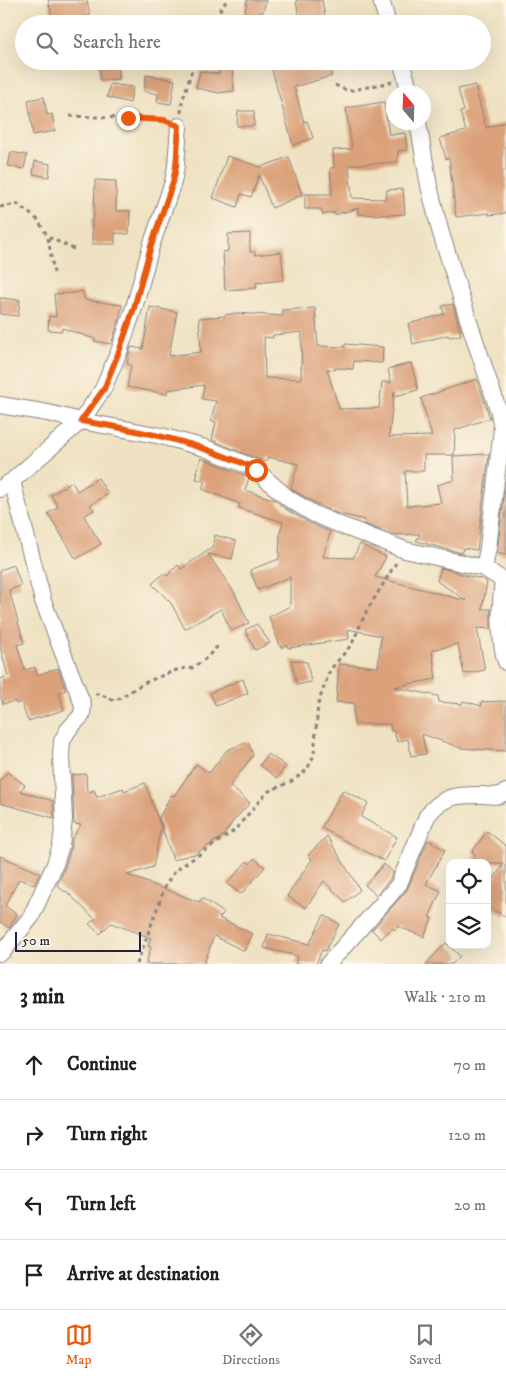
<!DOCTYPE html>
<html lang="en">
<head>
<meta charset="utf-8">
<style>
	body { margin:0; font-family:"IM FELL DW Pica",serif; background:#f6f6f6; color:#202124 }
	.controls { position:absolute; right:15px; bottom:15px; display:grid; overflow:hidden; border-radius:10px; box-shadow:0 5px 20px #0002 }
	.controls button { width:45px; height:45px; display:grid; place-items:center; padding:0; border:0; border-bottom:1px solid #e0e0e0; background:#fff; color:#202124; font:25px sans-serif }
	.compass { position:absolute; left:386px; top:85px; width:45px; height:45px; border-radius:50%; background:#fff; box-shadow:0 5px 20px #0002; rotate:341deg }
	.scale { position:absolute; left:15px; bottom:12px; width:126px; box-sizing:border-box; padding-left:5px; border:2px solid #22223b; border-top:0; font-size:14px; line-height:18px; white-space:nowrap; color:#22223b; -webkit-text-stroke:4px #fcf5e5; paint-order:stroke }
	.stop { position:absolute; width:15px; height:15px; margin:-11px; border:4px solid #ea580c; border-radius:50%; background:#fff }
	.stop.end { background:#ea580c; border-color:#fff; box-shadow:0 1px 5px #0008 }
	.list { margin:0; padding:0; list-style:none }
	h2 { display:flex; justify-content:space-between; align-items:center; height:65px; margin:0; padding:0 20px; font-size:21px }
	h2 small { font-size:16px; font-weight:400; color:#757577 }
	.list li { display:grid; grid-template-columns:32px 1fr auto; gap:15px; align-items:center; box-sizing:border-box; height:70px; padding:0 20px; border-top:1px solid #e0e0e0 }
	.list b { display:block; font-size:19px; white-space:nowrap }
	.list em { font-size:16px; font-style:normal; color:#757577 }
	.icon { flex:none; width:28px; height:28px; fill:none; stroke:currentColor; stroke-width:2; stroke-linecap:round; stroke-linejoin:round }
	.map { position:relative; flex:none; width:506px; height:964px; overflow:hidden }
	.search { position:absolute; background:#fff; box-shadow:0 5px 20px #0002; left:15px; right:15px; top:15px; height:55px; display:flex; align-items:center; gap:12px; box-sizing:border-box; padding:0 18px; border-radius:28px; color:#757577; font-size:19px }
	.sheet { height:345px; background:#fff }
	nav { display:flex; justify-content:space-around; align-items:center; box-sizing:border-box; height:70px; border-top:1px solid #e0e0e0; background:#fff; font-size:14px; color:#757577 }
	nav a { display:grid; justify-items:center; gap:2px }
	nav .on { color:#ea580c }
	.map>svg:first-child { display:block }
	.building { fill:#dba17a; fill-rule:evenodd }
	.lines { fill:none; stroke-linecap:round; stroke-linejoin:round }
	.street-casing { stroke:#88827e; stroke-width:18 }
	.path { stroke:#88827e; stroke-width:3; stroke-dasharray:4 4; stroke-linecap:butt }
	.street { stroke:#fff; stroke-width:16 }
	.route { stroke:#ea580c; stroke-width:6 }
</style>
</head>
<body>
<div class="map">
<svg width="506" height="964" viewBox="0 0 506 964">
	<rect width="100%" height="100%" fill="#fcf5e5"/>
	<filter id="ink" filterUnits="userSpaceOnUse"><feTurbulence type="fractalNoise" baseFrequency=".02" numOctaves="2"/><feDisplacementMap in="SourceGraphic" scale="10" xChannelSelector="R" yChannelSelector="G"/><feConvolveMatrix kernelMatrix="1 2 1 2 8 2 1 2 1" color-interpolation-filters="sRGB"/></filter>
	<filter id="wash" filterUnits="userSpaceOnUse"><feTurbulence type="fractalNoise" baseFrequency=".0096" numOctaves="4" result="noise"/><feDisplacementMap in="SourceGraphic" scale="20" xChannelSelector="R" yChannelSelector="G"/><feGaussianBlur stdDeviation="1.12" result="paint"/><feColorMatrix in="noise" values="0 0 0 0 0 0 0 0 0 0 0 0 0 0 0 0 0 1.4 0 .05"/><feComposite in="paint" operator="in"/></filter>
	<g filter="url(#wash)">
		<rect width="100%" height="100%" fill="#efe2c2"/>
		<g id="blocks">
			<path class="building" d="M48,0h39l3,16 -36,8z
				M247,0h19l-3,12 -5,1v11l-15,-2z
				M296,0h26l4,24h-26z
				M99,61h19l1,18 -19,1z
				M272,61h55l5,15 -38,11 10,35 3,-1 6,17 -20,7 -21,-75z
				M218,67h14l2,24 -15,2 -23,-5 4,-17 19,3z
				M146,75l29,5 -4,24 -14,-2 1,-8 -14,-3z
				M110,84l23,3 -3,16 -23,-6z
				M475,85l11,43 20,-6v91l-17,2v-2l-33,4 -7,-59 -3,1 -6,-21 26,-7 -6,-19 4,-1 -6,-22z
				M44,97l3,18 5,-1 3,17 -22,4 -5,-35z
				M384,102l5,33 16,-2 2,17 -9,1 -1,11 -48,3 3,33 34,1 1,-9 16,-1 2,25 -17,1 -30,-1v-6l-23,7 -1,-3 -11,3 -2,-6h-16v-15h27l-2,-26h4l-1,-18 19,-1 -6,-41z
				M238,111h16v15h-17z
				M11,152l16,3 -3,14 -16,-3z
				M227,156l33,11 29,-10 13,38 -30,13 -13,-33 -8,22 -10,-3 -4,13 -24,-9z
				M35,161l15,3 -1,13 -16,-3z
				M95,180l21,1v30h14l-1,23 -14,-1v11h-23v-27h2z
				M250,233v19h5v3l26,-3 3,28 -28,3 1,5 -32,2 -2,-38 5,-1v-17z
				M82,291l3,9 37,5 -3,15 -8,24 -16,-3v-2l-33,-11v3l-14,-1 1,-14 7,1 -2,-23 21,-1z
				M0,298l20,2 -2,16 -18,-2z
				M453,304l8,31 -12,2 -1,-2 -35,9 -5,-20 36,-10 -2,-8z
				M150,307l27,5 -8,44 32,-4 -2,-34 26,-2v-1l11,-2 47,3 -1,-6 33,-2 3,38 27,1v-3l38,3 -1,16 -28,-2 -1,8 -18,-1v2l-8,-1 12,40 40,-1 3,-26 9,1 -3,-14 23,-6 7,27 -23,6 -1,-5 -5,46 43,-1 -11,-38 56,-19 13,39 -35,12 -1,25h-30v16h-19l2,35 34,-3 -4,-18 17,-5 -1,-24 36,-2 -12,96 -14,-2 -1,5 -46,-12 4,-7 -27,1 -29,-11 1,-4 -26,-6 -20,-9 -24,-14 -4,-3 7,-24 -30,-7 -2,5 -7,-2 -47,-20 4,-18 -5,-1 5,-20 -14,-2 2,-14 -37,5v4l-40,-7 4,-22 -4,-1 2,-10 2,-7 12,2zM302,332l-1,47 -36,-1 -1,-41 9,1v-3z
				M201,458l46,18 2,2 -4,12 30,10 9,8 25,15 21,9 -7,25 30,1 7,-14 26,13 -11,20 92,24 -30,-20 4,-13 16,4v1l25,6 5,3 -5,27h9v20l-14,-1 8,42 -21,4 -6,-30 -26,6 4,29 -42,8 44,9 1,6 23,2 1,-3 19,5 -1,-4 25,-1v50l-45,-3 -39,-14 4,20 -15,2 -3,-17 -11,3 -3,-11h-3l-1,-7h-36v-21l-18,-1 3,-38 39,3 3,-31 -33,-7 1,10 -61,9 -1,-3 -6,3 -12,-31 21,-11v-29l-32,13 -8,-20 29,-11 1,-26 3,-11 -44,-14 1,-4 -38,-15 3,-8 -9,-2 2,-6 -2,-1z
				M98,478l10,16 -18,11 4,5 -10,6 17,28 -25,15 -28,-46 10,-6 -7,-12 21,-13 5,9z
				M506,481v74l-9,-2z
				M215,535l21,6 -4,18 -24,-5 26,38 15,31 -18,8 -10,-22 -36,20 -14,-26 -19,-19 12,-11 3,3 11,-11 3,4 31,-21z
				M14,565l7,21 -12,4 15,53 -7,2 8,25 10,-3 2,8 21,-7 8,22 -7,2 5,18 -36,11 -7,-19 -5,2 -1,-3 -12,3 -3,-9v-16l8,-3 -8,-29v-77z
				M257,624l13,19 -15,7 -10,-20z
				M291,660l16,2 4,20 -14,3z
				M243,679l5,14 -32,13 -6,-13z
				M248,742l5,13 -23,31 20,17 -16,17 -11,16 -29,19 -1,-1 -20,6 -14,-42 12,-23 3,1 22,-32 13,9 18,-23z
				M268,754l18,12 -9,12 -17,-13z
				M7,772l18,13 -5,6 33,10 1,17 -54,-15v-22z
				M86,774l1,19 7,-3 3,7 26,-9 1,3 21,-8 16,45 -8,39 -26,8 72,27 3,-4 22,15 -5,5 34,16 -9,17 -30,-15 -10,28h-58l5,-17 -3,-1 3,-8 -40,-15 -11,11 -11,-10 6,-5 -29,-28 -1,1 -8,-7 8,-18 6,-19 1,-9 9,-14 -7,-1 -2,-49z
				M343,790l25,13 -7,14 36,20 -13,24 -63,-33z
				M487,831l19,15v71l-19,-11v-16l17,-27h-33l5,-8 -4,-3z
				M327,836l33,54 -15,12 -21,-21 -18,27 -19,-12 25,-37 -4,-4z
				M428,840l17,10 -19,34 15,7 -12,26 3,1 -8,19 -27,-11 -2,4 -3,-2 -11,11 -9,-9 35,-40z
				M0,856l40,17 -6,12 -15,-6 -14,27 12,8 -8,14 -9,-6z
				M254,858l11,9 -24,27 -14,-10 20,-23 3,3z
				M384,864l9,8 -3,7 -14,16 -11,-10z
				M324,915l15,9 -14,27 -3,-1 -6,14h-21l3,-8 -34,-8 4,-14 41,10z
				M446,943l14,13 -8,8h-26z"/>
		</g>
	</g>
	<g filter="url(#ink)">
		<use href="#blocks" fill-opacity="0" stroke="#88827e" stroke-width="1"/>
		<g class="lines">
			<g class="street-casing">
				<path id="street" d="M381,0l7,24
					M401,61l9,31
					M418,122l11,64 11,44 28,89 31,93 3,17 -14,119 -4,20
					M0,405l48,8 33,8 49,9 31,6 44,12 47,19 37,32 25,15 26,11 65,25 79,18 22,14
					M0,489l12,-8 69,-60 22,-32 17,-40 14,-41 17,-62 22,-64 3,-16 3,-40
					M503,580c-3,26 -5,56 3,82
					M0,953l4,-3 27,-33 24,-53 6,-19 3,-26 -3,-63 1,-15 6,-11 14,-15 1,-10 -40,-104 -31,-120
					M328,964l61,-68 10,-12 28,-68c17,-22 31,-21 56,-21 9,1 15,2 23,-3"/>
			</g>
			<path class="path" d="M210,24l17,-24
				M335,85l13,6 44,-9
				M181,113l1,-11 13,-41
				M70,116l77,3 17,2
				M0,207l17,-3 21,16 10,17 28,13
				M48,238l6,35
				M95,694h5l15,7 29,-18 35,-14 13,-1 12,-8 14,-14
				M137,964l29,-80 10,-14 58,-39 33,-39 25,-11 15,-11 7,-15 4,-51 12,-34 22,-26 14,-32 30,-49"/>
			<use href="#street" class="street"/>
		</g>
	</g>
	<g class="lines" filter="url(#ink)">
		<path class="route" d="M128,118l36,2 15,6 -3,40 -3,16 -22,64 -17,62 -14,41 -16,40 -23,32c49,8 97,17 143,35 11,4 23,8 32,14"/>
	</g>
</svg>
<div class="controls">
<button><svg class="icon" aria-label="locate" viewBox="0 0 24 24"><circle cx="12" cy="12" r="6"/><path d="M12 2v4M12 18v4M2 12h4M18 12h4"/></svg></button>
<button><svg class="icon" aria-label="layers" viewBox="0 0 24 24"><path d="M12 4l9 5-9 5-9-5zM3 14l9 5 9-5"/></svg></button>
</div>
<svg class="compass" viewBox="-18 -18 36 36"><path d="M0-13l5 13h-10z" fill="#e53935"/><path d="M0 13l5-13h-10z" fill="#757577"/></svg>
<div class="scale">50 m</div>
<div class="stop" style="left:256px;top:470px"></div>
<div class="stop end" style="left:128px;top:118px"></div>
<div class="search"><svg class="icon" aria-label="search" viewBox="0 0 24 24"><circle cx="10" cy="10" r="6"/><path d="M15 15l6 6"/></svg>Search here</div>
</div>
<section class="sheet">
<h2>3 min<small>Walk · 210 m</small></h2>
<ul class="list">
<li><svg class="icon" aria-label="ahead" viewBox="0 0 24 24"><path d="M12 20V5M6 11l6-6 6 6"/></svg><div><b>Continue</b></div><em>70 m</em></li>
<li><svg class="icon" aria-label="right" viewBox="0 0 24 24"><path d="M7 20v-9h11M14 6l5 5-5 5"/></svg><div><b>Turn right</b></div><em>120 m</em></li>
<li><svg class="icon" aria-label="left" viewBox="0 0 24 24"><path d="M17 20v-9H6M10 6l-5 5 5 5"/></svg><div><b>Turn left</b></div><em>20 m</em></li>
<li><svg class="icon" aria-label="arrive" viewBox="0 0 24 24"><path d="M6 21V4h12l-3 4 3 4H6"/></svg><div><b>Arrive at destination</b></div></li>
</ul>
</section>
<nav>
<a class="on"><svg class="icon" aria-label="map" viewBox="0 0 24 24"><path d="M3 6l6-2 6 2 6-2v14l-6 2-6-2-6 2zM9 4v14M15 6v14"/></svg>Map</a>
<a><svg class="icon" aria-label="directions" viewBox="0 0 24 24"><path d="M12 3l9 9-9 9-9-9zM9 14v-3h6M13 9l2 2-2 2"/></svg>Directions</a>
<a><svg class="icon" aria-label="saved" viewBox="0 0 24 24"><path d="M7 4h10v16l-5-4-5 4z"/></svg>Saved</a>
</nav>
</body>
</html>
